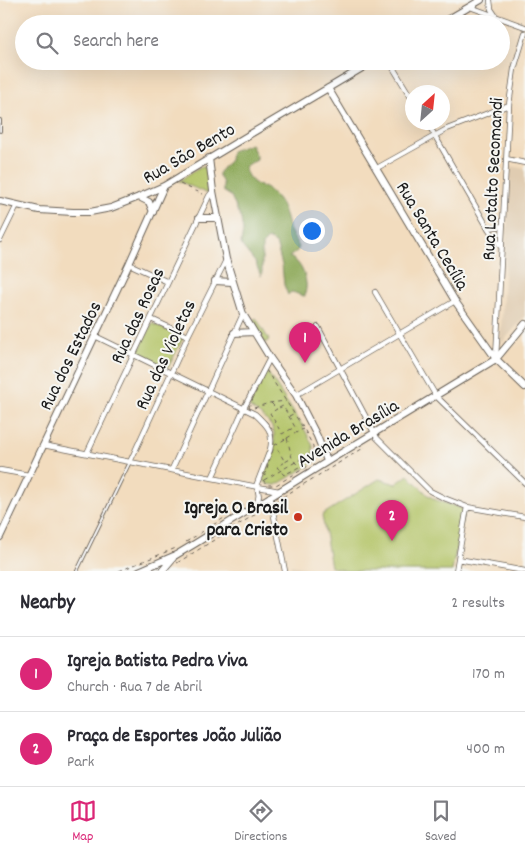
<!DOCTYPE html>
<html lang="en">
<head>
<meta charset="utf-8">
<style>
	body { margin:0; font-family:Dekko,sans-serif; background:#f7f7f7; color:#2b2b33 }
	.compass { position:absolute; left:405px; top:85px; width:45px; height:45px; border-radius:50%; background:#fff; box-shadow:0 5px 20px #0002; rotate:27deg }
	.you { position:absolute; left:311px; top:230px; width:18px; height:18px; margin:-12px; border:4px solid #fff; border-radius:50%; background:#1a73e8; box-shadow:0 0 0 8px #1a73e833 }
	.badge { display:grid; place-items:center; width:32px; height:32px; border-radius:50%; background:#db2777; color:#fff; font-size:16px; font-weight:700 }
	.pin { position:absolute; translate:-50% -41px; filter:drop-shadow(0 1px 2px #0008) }
	.pin::after { content:''; position:absolute; top:26px; width:18px; height:15px; background:inherit; clip-path:polygon(0 0,100% 0,50% 100%) }
	.list { margin:0; padding:0; list-style:none }
	h2 { display:flex; justify-content:space-between; align-items:center; height:65px; margin:0; padding:0 20px; font-size:21px }
	h2 small { font-size:16px; font-weight:400; color:#7c7c81 }
	.list li { display:grid; grid-template-columns:32px 1fr auto; gap:15px; align-items:center; box-sizing:border-box; height:75px; padding:0 20px; border-top:1px solid #e1e1e2 }
	.list b { display:block; font-size:19px; white-space:nowrap }
	.list p { margin:0; font-size:16px; white-space:nowrap; color:#7c7c81 }
	.list em { font-size:16px; font-style:normal; color:#7c7c81 }
	.icon { flex:none; width:28px; height:28px; fill:none; stroke:currentColor; stroke-width:2; stroke-linecap:round; stroke-linejoin:round }
	.map { position:relative; flex:none; width:525px; height:571px; overflow:hidden }
	.search { position:absolute; background:#fff; box-shadow:0 5px 20px #0002; left:15px; right:15px; top:15px; height:55px; display:flex; align-items:center; gap:12px; box-sizing:border-box; padding:0 18px; border-radius:28px; color:#7c7c81; font-size:19px }
	.sheet { height:215px; background:#fff }
	nav { display:flex; justify-content:space-around; align-items:center; box-sizing:border-box; height:70px; border-top:1px solid #e1e1e2; background:#fff; font-size:14px; color:#7c7c81 }
	nav a { display:grid; justify-items:center; gap:2px }
	nav .on { color:#db2777 }
	.map>svg:first-child { display:block }
	.built { fill:#e0ccb1 }
	.green { fill:#b4c467; stroke:#687042 }
	.forest { fill:#8faa5c; stroke:#56633c }
	.lines { fill:none; stroke-linecap:round; stroke-linejoin:round }
	.lane-casing { stroke:#675f55; stroke-width:4 }
	.street-casing { stroke:#675f55; stroke-width:6 }
	.secondary-casing { stroke:#675f55; stroke-width:8 }
	.path { stroke:#675f55; stroke-width:1; stroke-dasharray:4 4; stroke-linecap:butt }
	.lane { stroke:#fff; stroke-width:2 }
	.street { stroke:#fff; stroke-width:4.5 }
	.secondary { stroke:#fff; stroke-width:6 }
	.poi-dot { fill:#c8321e; stroke:#f6f6f2; stroke-width:2 }
	.labels { text-anchor:middle; stroke-width:4; stroke-linejoin:round; paint-order:stroke }
	.street-label { font-size:19px; fill:#1c1c1c; stroke:#f6f6f2 }
	.poi-label { font-size:19px; font-weight:bold; fill:#1c1c1c; stroke:#f6f6f2; text-anchor:end }
</style>
</head>
<body>
<div class="map">
<svg width="525" height="571" viewBox="0 0 525 571">
	<rect width="100%" height="100%" fill="#f6f6f2"/>
	<filter id="ink" filterUnits="userSpaceOnUse"><feTurbulence type="fractalNoise" baseFrequency=".02" numOctaves="2"/><feDisplacementMap in="SourceGraphic" scale="10" xChannelSelector="R" yChannelSelector="G"/><feConvolveMatrix kernelMatrix="1 2 1 2 8 2 1 2 1" color-interpolation-filters="sRGB"/></filter>
	<filter id="wash" filterUnits="userSpaceOnUse"><feTurbulence type="fractalNoise" baseFrequency=".0096" numOctaves="4" result="noise"/><feDisplacementMap in="SourceGraphic" scale="20" xChannelSelector="R" yChannelSelector="G"/><feGaussianBlur stdDeviation="1.12" result="paint"/><feColorMatrix in="noise" values="0 0 0 0 0 0 0 0 0 0 0 0 0 0 0 0 0 1.4 0 .05"/><feComposite in="paint" operator="in"/></filter>
	<g filter="url(#wash)">
		<rect width="100%" height="100%" fill="#f2dcbe"/>
		<path class="built" d="M511,166l14,3v147l-25,29z
			M291,565l31,6h-31z"/>
		<path class="green" d="M203,166l3,2c3,8 5,18 2,26l-29,-13 19,-13z
			M256,318l13,22 -4,3 -12,-23z
			M152,323l31,15 -15,30 -30,-15z
			M266,370l39,60 8,16v10l-3,9 -34,20 -9,-1 -4,-4c4,-14 15,-38 10,-51 -4,-9 -17,-17 -24,-22z
			M408,475l20,20 8,5 28,9 -12,62h-105l-16,-4 -9,-52 57,-36 17,5z"/>
		<path class="forest" d="M251,144l5,11 1,5c-4,3 -12,3 -12,9 0,2 2,5 3,7 9,12 13,8 22,15 13,11 14,21 18,35 3,7 7,14 11,21l-2,4 -8,6c10,3 16,16 17,26 1,4 -1,9 -1,13 -6,0 -9,-4 -14,-4l-3,3 -4,-10 -2,-20 -6,-22 -8,-4 -6,6v28l-1,3 -6,-14 -13,-16 -1,-3 2,-12 -2,-12 -10,-23 -8,-5v-8l-4,-7v-4l11,-12 1,-9z"/>
	</g>
	<g filter="url(#ink)">
		<g class="lines">
			<g class="lane-casing">
				<path id="lane" d="M0,120v11
					M77,571l52,-107"/>
			</g>
			<g class="street-casing">
				<path id="street" d="M490,0l1,9 4,6
					M470,7l55,20
					M389,61l23,38
					M427,122l61,106 13,19
					M506,159l19,4
					M377,168l70,-39 62,-24
					M488,228l15,-2
					M0,240l17,-35
					M129,264l39,18
					M375,292l61,104 89,87
					M151,319l37,17
					M318,327l59,111 53,53 14,7 23,9 58,10
					M95,336l160,78c13,12 19,18 15,36l-14,36
					M496,358l13,-253 5,-36 11,-36
					M296,395l159,-94
					M43,445l236,46
					M87,453l122,-257 4,-5
					M130,462l58,-126 38,-76
					M172,469l36,-78 35,-77
					M0,470l29,5
					M212,478l32,-70 26,-50
					M270,496l15,75
					M255,506c5,-7 5,-13 1,-20
					M458,559l67,12
					M456,571l11,-64"/>
			</g>
			<g class="secondary-casing">
				<path id="secondary" d="M440,24l41,-24
					M328,88l127,213 41,58 29,28
					M209,158l4,33 13,68 17,55 27,44 26,37 21,41 10,25
					M139,197l10,5 4,10
					M0,201l39,9 34,2h17l21,-4 28,-11 25,-11 83,-50 127,-75
					M199,218h19
					M215,281l17,1
					M234,333l19,-1
					M0,537l129,-273 35,-78
					M139,571l37,-16 20,-12 137,-85 163,-99 29,-35
					M162,571l11,-13"/>
			</g>
			<path class="path" d="M180,184l23,10
				M266,370l38,59 9,17v10l-3,9 -34,20h-9l-4,-5 11,-33 -1,-18 -9,-10 -15,-12z
				M271,403l6,6 -7,4 12,21 13,-7 -12,-21 -6,3
				M254,408l15,-5 17,-2
				M289,416l4,-2
				M287,438l5,20 -7,4 -10,-17z
				M287,438l16,-9
				M284,462l-7,5 7,8 15,-8 -7,-9
				M264,480l49,-28
				M276,501l89,-54
				M186,542l65,-41
				M177,563l82,-51
				M119,571l57,-23"/>
			<use href="#lane" class="lane"/>
			<use href="#street" class="street"/>
			<use href="#secondary" class="secondary"/>
		</g>
	</g>
	<circle class="poi-dot" cx="298" cy="517" r="5"/>
	<g class="labels">
		<g class="street-label">
			<text transform="translate(188 152) rotate(-30)" y="7">Rua São Bento</text>
			<text transform="translate(491 179) rotate(-87)" y="7">Rua Lotalto Secomandi</text>
			<text transform="translate(434 235) rotate(59)" y="7">Rua Santa Cecília</text>
			<text transform="translate(136 315) rotate(-65)" y="7">Rua das Rosas</text>
			<text transform="translate(164 354) rotate(-65)" y="7">Rua das Violetas</text>
			<text transform="translate(69 355) rotate(-64)" y="7">Rua dos Estados</text>
			<text transform="translate(347 432) rotate(-31)" y="7">Avenida Brasília</text>
		</g>
		<g class="poi-label">
			<text x="288" y="513">Igreja O Brasil<tspan x="288" dy="22">para Cristo</tspan></text>
		</g>
	</g>
</svg>
<svg class="compass" viewBox="-18 -18 36 36"><path d="M0-13l5 13h-10z" fill="#e53935"/><path d="M0 13l5-13h-10z" fill="#7c7c81"/></svg>
<div class="you"></div>
<div class="pin badge" style="left:305px;top:363px">1</div>
<div class="pin badge" style="left:392px;top:541px">2</div>
<div class="search"><svg class="icon" aria-label="search" viewBox="0 0 24 24"><circle cx="10" cy="10" r="6"/><path d="M15 15l6 6"/></svg>Search here</div>
</div>
<section class="sheet">
<h2>Nearby<small>2 results</small></h2>
<ul class="list">
<li><span class="badge">1</span><div><b>Igreja Batista Pedra Viva</b><p>Church · Rua 7 de Abril</p></div><em>170 m</em></li>
<li><span class="badge">2</span><div><b>Praça de Esportes João Julião</b><p>Park</p></div><em>400 m</em></li>
</ul>
</section>
<nav>
<a class="on"><svg class="icon" aria-label="map" viewBox="0 0 24 24"><path d="M3 6l6-2 6 2 6-2v14l-6 2-6-2-6 2zM9 4v14M15 6v14"/></svg>Map</a>
<a><svg class="icon" aria-label="directions" viewBox="0 0 24 24"><path d="M12 3l9 9-9 9-9-9zM9 14v-3h6M13 9l2 2-2 2"/></svg>Directions</a>
<a><svg class="icon" aria-label="saved" viewBox="0 0 24 24"><path d="M7 4h10v16l-5-4-5 4z"/></svg>Saved</a>
</nav>
</body>
</html>
